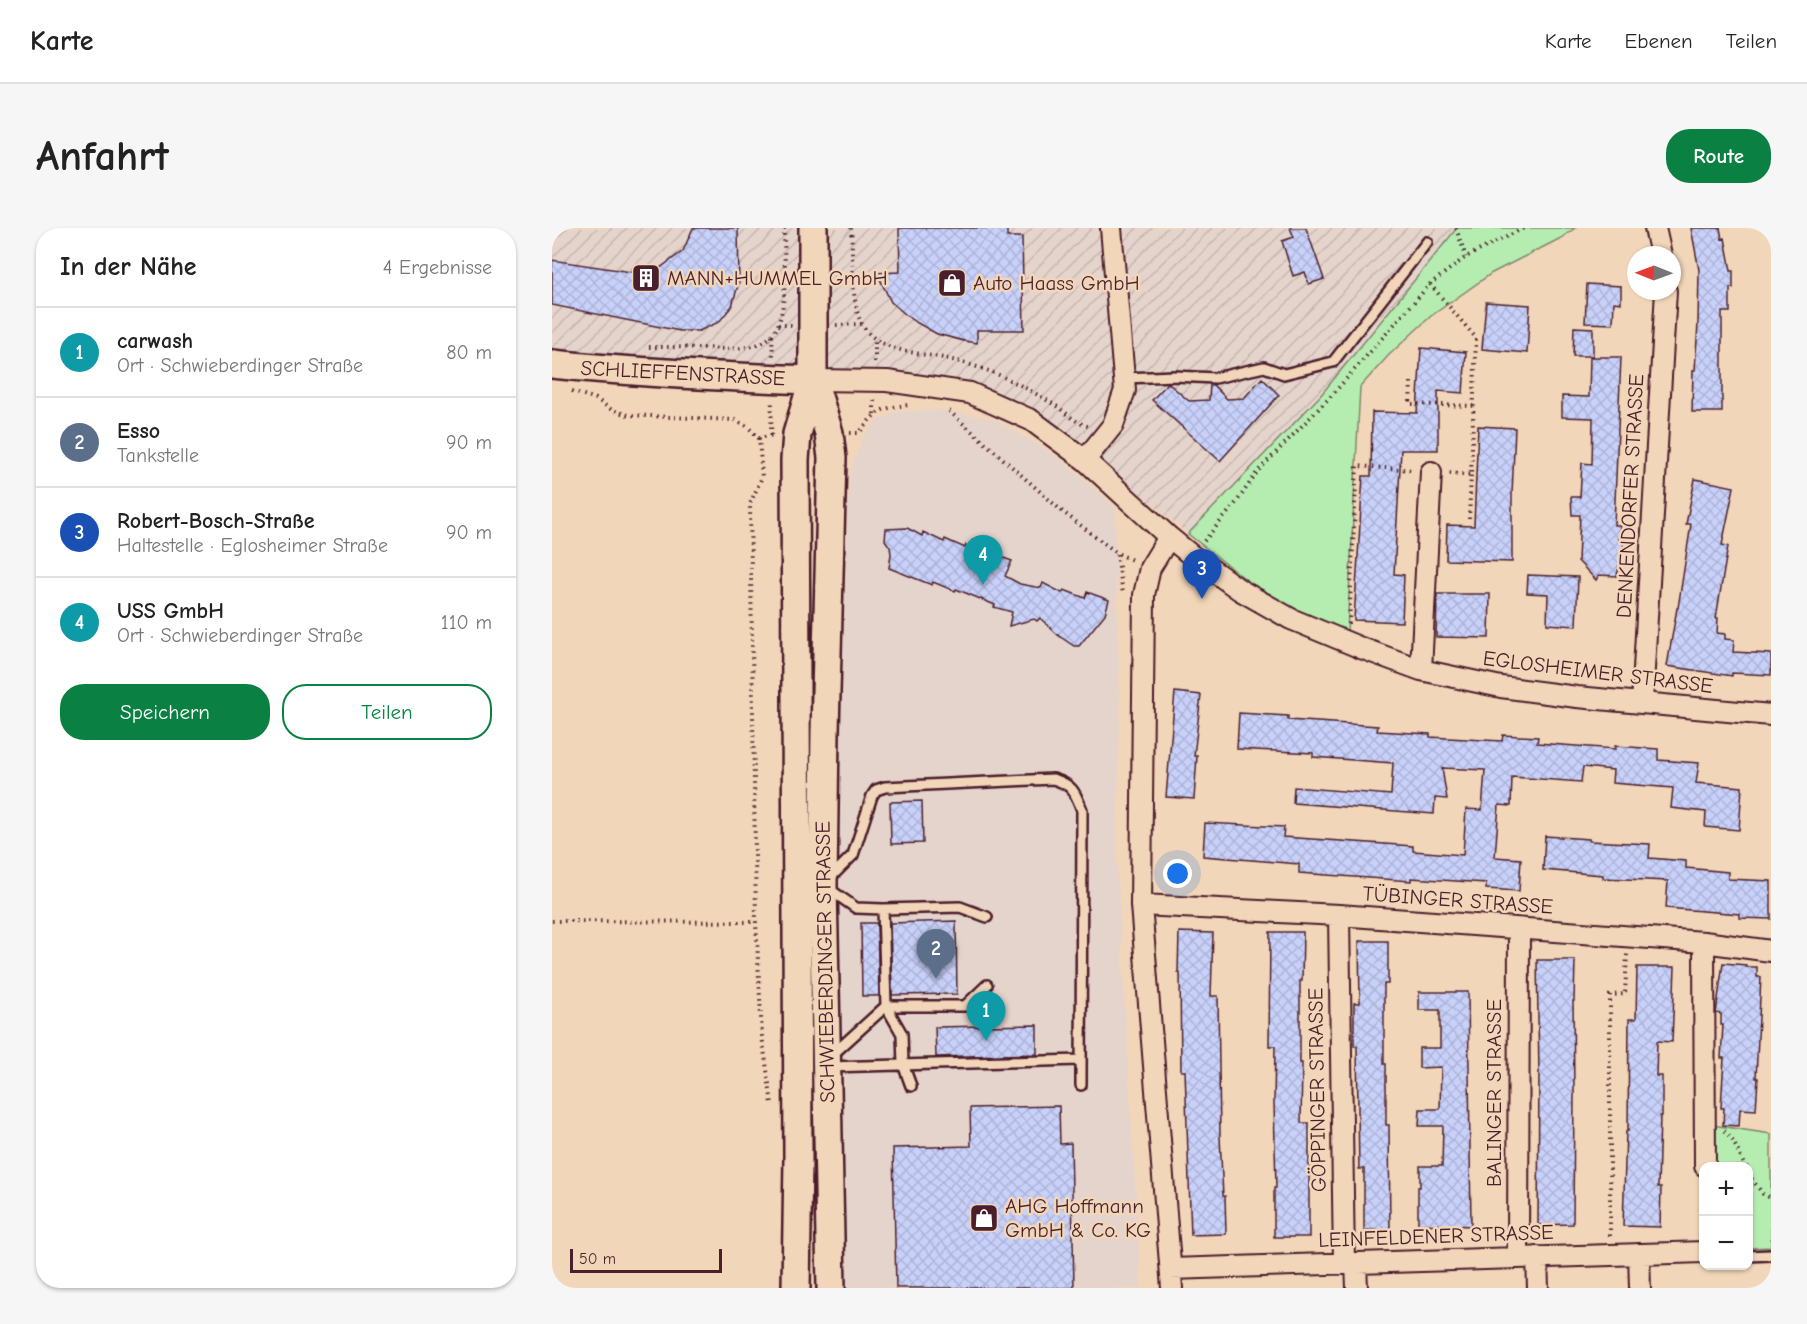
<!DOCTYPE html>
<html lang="de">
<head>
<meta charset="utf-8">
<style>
	body { margin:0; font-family:"Comic Neue",sans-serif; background:#f6f6f6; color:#222 }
	.controls { position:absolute; right:18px; bottom:18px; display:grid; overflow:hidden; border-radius:12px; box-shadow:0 2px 4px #0004 }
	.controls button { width:54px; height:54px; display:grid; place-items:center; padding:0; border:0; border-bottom:2px solid #e0e0e0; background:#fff; color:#222; font:30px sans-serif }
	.compass { position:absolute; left:1075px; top:18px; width:54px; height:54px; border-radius:50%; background:#fff; box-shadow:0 2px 4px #0004; rotate:271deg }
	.scale { position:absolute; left:18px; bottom:15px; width:152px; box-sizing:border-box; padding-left:6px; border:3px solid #4a1f2b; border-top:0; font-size:16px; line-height:21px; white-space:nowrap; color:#4a1f2b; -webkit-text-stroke:4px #f2d6b9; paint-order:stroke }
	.you { position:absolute; left:626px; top:646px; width:21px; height:21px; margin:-15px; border:4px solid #fff; border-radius:50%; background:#1a73e8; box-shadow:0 0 0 9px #1a73e833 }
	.badge { display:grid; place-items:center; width:39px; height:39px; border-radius:50%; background:#0b8043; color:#fff; font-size:20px; font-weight:700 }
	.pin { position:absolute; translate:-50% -50px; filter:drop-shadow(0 2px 3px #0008) }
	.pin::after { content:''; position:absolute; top:32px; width:21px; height:18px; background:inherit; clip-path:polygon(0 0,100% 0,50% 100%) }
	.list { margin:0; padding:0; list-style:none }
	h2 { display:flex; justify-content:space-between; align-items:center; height:78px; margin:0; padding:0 24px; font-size:26px }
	h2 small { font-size:20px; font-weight:400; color:#767676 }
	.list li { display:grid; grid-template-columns:39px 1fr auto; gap:18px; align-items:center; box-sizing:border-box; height:90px; padding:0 24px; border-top:2px solid #e0e0e0 }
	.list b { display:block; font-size:22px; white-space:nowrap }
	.list p { margin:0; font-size:20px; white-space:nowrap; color:#767676 }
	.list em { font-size:20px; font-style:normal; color:#767676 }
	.actions { display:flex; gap:12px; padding:18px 24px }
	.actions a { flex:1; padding:14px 0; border:2px solid #0b8043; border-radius:24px; text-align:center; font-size:21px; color:#0b8043 }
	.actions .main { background:#0b8043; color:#fff }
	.map { position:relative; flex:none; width:1219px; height:1060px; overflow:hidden; border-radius:24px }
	header { display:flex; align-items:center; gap:36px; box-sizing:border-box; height:84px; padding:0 30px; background:#fff; border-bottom:2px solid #e0e0e0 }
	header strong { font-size:28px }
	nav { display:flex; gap:33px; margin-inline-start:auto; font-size:21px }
	.intro { display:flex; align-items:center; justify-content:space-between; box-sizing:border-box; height:144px; padding:0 36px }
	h1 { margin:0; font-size:42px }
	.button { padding:15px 27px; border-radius:24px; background:#0b8043; color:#fff; font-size:21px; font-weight:700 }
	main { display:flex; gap:36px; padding:0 36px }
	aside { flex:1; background:#fff; border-radius:24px; box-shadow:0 2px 4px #0004 }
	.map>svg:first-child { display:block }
	.built { fill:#e5d4cc }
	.industrial { fill:url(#industrial-furrows) }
	.green { fill:#b5edb0; stroke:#80866e; stroke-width:1.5 }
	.building { fill:url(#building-cross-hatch); stroke:#4a1f2b; stroke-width:1.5 }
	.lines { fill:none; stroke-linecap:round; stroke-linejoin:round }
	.lane-casing { stroke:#4a1f2b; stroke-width:14 }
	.street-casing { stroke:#4a1f2b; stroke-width:24 }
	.secondary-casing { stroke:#4a1f2b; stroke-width:32 }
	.path { stroke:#4a1f2b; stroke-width:4; stroke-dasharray:1.5 4.5; stroke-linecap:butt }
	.lane { stroke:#f2d6b9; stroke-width:9 }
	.street { stroke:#f2d6b9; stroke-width:20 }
	.secondary { stroke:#f2d6b9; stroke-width:27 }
	.labels { text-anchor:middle; stroke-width:5; stroke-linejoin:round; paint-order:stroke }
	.poi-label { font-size:21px; fill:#4a1f2b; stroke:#f2d6b9; text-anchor:start }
	.street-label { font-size:21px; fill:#4a1f2b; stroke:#f2d6b9 }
</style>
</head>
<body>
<header>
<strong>Karte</strong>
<nav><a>Karte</a><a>Ebenen</a><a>Teilen</a></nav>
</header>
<div class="intro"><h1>Anfahrt</h1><a class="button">Route</a></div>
<main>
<aside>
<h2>In der Nähe<small>4 Ergebnisse</small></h2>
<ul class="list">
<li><span class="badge" style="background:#0f9aa8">1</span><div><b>carwash</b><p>Ort · Schwieberdinger Straße</p></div><em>80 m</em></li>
<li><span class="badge" style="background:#5c6f8a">2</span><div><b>Esso</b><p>Tankstelle</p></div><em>90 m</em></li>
<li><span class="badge" style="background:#1a4fb4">3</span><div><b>Robert-Bosch-Straße</b><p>Haltestelle · Eglosheimer Straße</p></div><em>90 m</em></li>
<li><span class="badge" style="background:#0f9aa8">4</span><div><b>USS GmbH</b><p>Ort · Schwieberdinger Straße</p></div><em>110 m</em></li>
</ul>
<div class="actions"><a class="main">Speichern</a><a>Teilen</a></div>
</aside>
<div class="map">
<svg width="1219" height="1060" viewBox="0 0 1219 1060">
	<defs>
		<pattern id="industrial-furrows" width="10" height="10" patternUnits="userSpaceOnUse" patternTransform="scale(1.5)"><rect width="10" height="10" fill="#e5d4cc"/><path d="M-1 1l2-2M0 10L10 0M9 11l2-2" fill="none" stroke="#c6b6af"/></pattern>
		<pattern id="building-cross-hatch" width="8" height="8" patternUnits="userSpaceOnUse" patternTransform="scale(1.5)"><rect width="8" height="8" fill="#c8d1f9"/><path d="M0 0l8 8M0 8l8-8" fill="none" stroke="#adb3d6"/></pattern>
	</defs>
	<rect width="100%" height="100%" fill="#f2d6b9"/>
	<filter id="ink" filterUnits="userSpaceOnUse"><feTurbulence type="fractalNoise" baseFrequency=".0167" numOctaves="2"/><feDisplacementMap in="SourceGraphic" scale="12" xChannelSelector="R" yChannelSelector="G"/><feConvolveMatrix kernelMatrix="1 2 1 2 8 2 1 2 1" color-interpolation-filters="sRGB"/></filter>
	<g filter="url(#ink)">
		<path class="built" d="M386,182l57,9 64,39 56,49 5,202 -3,154 24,425h-301l-5,-374 14,-440 13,-35 13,-18 21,-9z"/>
		<path class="industrial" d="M0,0h905l-137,168 -132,138 -100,-84 -53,-39 -65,-26 -418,-21z"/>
		<path class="green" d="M905,0h118l-14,10 -69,35 -61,43 -42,39 -29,32 -13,245 -76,-33 -83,-65 132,-138z
			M1160,897l59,9v113l-22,1 -1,-82h-37z"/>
		<path class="building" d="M141,0h45l1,54 -7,24 -13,16 -20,9h-19l-128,-26v-45l86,13 18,-2 27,-20z
			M347,0h108v9h15l2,93h-47v13l-13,-2 -27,-7 -25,-14 -21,-18 -14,-29 23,-1z
			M738,0h16l18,51 -15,5 -4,-12 -12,4 -11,-35 12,-4z
			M1139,0h29l2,11 3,-1 6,33h2v17h-3v24h-8v100h-30l1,-42h2l3,-47 1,-53z
			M1035,56l34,2v17l-7,-1 -1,22 -28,-1z
			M934,74l44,3 -3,48 -45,-4z
			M1022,99l19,1v28h-20z
			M869,120l45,4 -3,41 -25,-2v59h-37l-7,124 10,1 -2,47 -48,-2 9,-144h8l1,-64 45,1z
			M1038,129h31l-7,168h6l-1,14 5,6 -7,31 -18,-1 -3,5 -18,-19 2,-46h-8l-1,-18h9l2,-34 10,1 1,-46 -31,-1v-21l27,1z
			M710,150l17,17 -59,66 -68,-61 16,-17 21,18 20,-1 1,-16 3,1 14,14 17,-1z
			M926,198l37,2 -3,66v68l-66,-2 1,-35 27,1z
			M1143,251l39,8 -12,58 6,1 -12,72h2l-1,15 8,1v5l9,1 -1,12 38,2v21l-39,-2v3l-65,-10 10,-58h1l13,-84h-5z
			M355,300l15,8 1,-4 21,10 1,-3 20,9 1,-3 22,11 1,-3 23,8 -7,15 15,8 21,4 2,-5 19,10 2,-3 21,8 2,-6 22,8 -4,14 -26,32h-5l-15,-10 -19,-18 -3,3 -3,-2 -25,7 3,-14 -18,-5 1,-2 -39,-16 -1,2 -22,-9 -1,3 -43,-17 2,-14 -1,-7 -5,-7 1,-11z
			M976,347l50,2 -2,49 -29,-2 1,-30 -21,-1z
			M885,366h53l-1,44 -53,-1z
			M623,464l26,3 -7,61h3l-3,43 -28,-2z
			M687,485l49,3v4l90,6 -1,5 53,3v3l72,4 1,-6 35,2 -1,6 78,6v-3l43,3v11l41,3 -3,20 46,4 -3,43 -34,-3 1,-15 -35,-4 2,-20 -61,-5 1,-13 -30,-3 -2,15 -69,-5 -1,29 -12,-1 -4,52 26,2 -2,32 -33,-2v-6l-75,-5v3l-112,-8v-9l-96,-8 2,-33 79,4 -1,10 130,9v5l50,4 3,-46 16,1 3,-40 -43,-2 5,31 -12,-1 -1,16 -141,-11 1,-16 97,8 2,-32 -80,-6v-4l-76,-4z
			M370,573l1,42 -32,1 -1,-42z
			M993,608l44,3v2l61,3 -1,14 37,3v7l42,4v7l43,2v38l-31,-1v-4l-74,-6 2,-27 -65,-3v-3l-60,-5z
			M404,693l1,73 -65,1 -2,-72z
			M309,695h16l2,73h-17z
			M627,704l34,1 -2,63h7l2,141 3,59h2l1,38 -35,1 -6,-164h-4l-1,-99h-2z
			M718,704h33l-1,49h-2v82h2l-1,60h8v114h-35v-49h2l-2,-85 1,-57h-6z
			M807,713h29v43h-4v80h2v61h3l1,105h-26v-61h-5l-2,-123h-3v-43h6z
			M985,732h38l-1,41h-1l1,90 -1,133 -35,1 1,-153z
			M1171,735l23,2v2h11v10h4l-5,101h2l-2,32 -16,-1 -1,17 -16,-1 1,-17h-3l3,-50h-3l2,-33h-2v-11l-5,-1z
			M1085,739h38l-3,75 -15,-1 -1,35h6v40h-2l-2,71h3l-1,40 -37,-1 3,-95h2l1,-112h7z
			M867,764h49l3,234 -53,-2v-37h2v-21h22l1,-40h-24l1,-17h20l1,-42 -22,1v-20h21v-38h-21z
			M485,797v29l-101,3 -1,-30z
			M507,878l1,38 11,-1 3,145h-178l-3,-140 78,-2 -1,-38z"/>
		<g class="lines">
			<g class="lane-casing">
				<path id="lane" d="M572,150l51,-2 40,2 49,-11 20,7 49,-12 94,-120
					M278,650l23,-23 19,-59 4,-6 9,-3 168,-8c20,6 22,13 29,31l-1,275
					M274,659l30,21 27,1 3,97 -54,49
					M331,681l77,-2 27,10
					M276,839l252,-7
					M359,858l-8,-22 -1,-30 -16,-28h79l22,-21
					M1196,1028l23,-1"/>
			</g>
			<g class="street-casing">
				<path id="street" d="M1103,0l6,27
					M261,152l74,1 83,12 61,27 54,40 84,77 22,18 49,35 51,29 70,29 60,22 80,17 76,10 194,18
					M533,232l28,-35 12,-35 -14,-162
					M617,309l-19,31 -6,27 -3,310 31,383
					M869,442l10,-198
					M1090,475l24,-412
					M589,677l198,10 365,27 67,9
					M787,687l5,349
					M1152,714l1,224
					M1087,1026l1,34
					M985,1029l1,31
					M966,1030l1,-329
					M804,1035l1,25
					M619,1041l533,-17"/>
			</g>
			<g class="secondary-casing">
				<path id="secondary" d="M261,0v152l16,53 3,25 -7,274 -2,153 8,403
					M0,136c87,9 174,13 261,16
					M244,1060l2,-129 -3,-699 2,-26 16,-54"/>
			</g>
			<path class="path" d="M299,0c2,27 0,56 6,83 10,42 57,40 91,48 14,3 30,8 44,13 21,9 42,20 61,32 12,7 22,19 35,22
				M904,0l10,29
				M878,56l46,54 -5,137 -23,-2
				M226,97h14
				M284,97l26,-1
				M220,108l1,20
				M97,119c17,0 34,0 50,1 26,0 67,7 79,-23 10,-26 6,-69 6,-97
				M323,134v-24
				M859,154l-1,22 63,2
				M20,163l24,8 16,11 16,5 107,5 12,6 12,12 14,-3
				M397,183l114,101 54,41 17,8
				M322,186v-14
				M298,205h9c18,-23 21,-25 50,-28
				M219,207l1,-36
				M207,210l3,39 -12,27 6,418 6,114 10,68
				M917,291l2,-44
				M652,313l32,-38 22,-32 74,-76 98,-111 36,-27 58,-29
				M565,326l6,40
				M797,396l8,-158 57,4
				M0,693l204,1
				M1172,903c11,9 15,24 21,35
				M1196,946l15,20 8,4
				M1058,1008v-241l15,-1 2,-40"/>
			<use href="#lane" class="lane"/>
			<use href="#street" class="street"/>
			<use href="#secondary" class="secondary"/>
		</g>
	</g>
	<defs>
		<g id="building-square" transform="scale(1.5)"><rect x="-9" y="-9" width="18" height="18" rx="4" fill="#4a1f2b" stroke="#f2d6b9"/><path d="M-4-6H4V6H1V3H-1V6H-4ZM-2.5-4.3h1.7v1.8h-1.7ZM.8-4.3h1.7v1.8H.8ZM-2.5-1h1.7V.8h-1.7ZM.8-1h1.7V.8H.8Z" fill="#fff"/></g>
		<g id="shop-square" transform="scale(1.5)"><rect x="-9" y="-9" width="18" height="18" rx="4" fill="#4a1f2b" stroke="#f2d6b9"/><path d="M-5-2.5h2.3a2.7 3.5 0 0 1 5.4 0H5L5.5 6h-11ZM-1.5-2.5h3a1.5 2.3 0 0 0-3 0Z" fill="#fff"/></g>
	</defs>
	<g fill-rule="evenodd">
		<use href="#building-square" x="94" y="50"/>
		<use href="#shop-square" x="400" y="55"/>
		<use href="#shop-square" x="432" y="990"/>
	</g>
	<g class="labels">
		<g class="poi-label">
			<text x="115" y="57">MANN+HUMMEL GmbH</text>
			<text x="421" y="62">Auto Haass GmbH</text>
			<text x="453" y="985">AHG Hoffmann<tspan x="453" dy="24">GmbH &amp; Co. KG</tspan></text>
		</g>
		<g class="street-label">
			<text transform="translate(131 145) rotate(3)" y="7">SCHLIEFFENSTRASSE</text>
			<text transform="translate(1078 268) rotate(-87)" y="7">DENKENDORFER STRASSE</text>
			<text transform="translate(1046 444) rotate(7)" y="7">EGLOSHEIMER STRASSE</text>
			<text transform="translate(906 672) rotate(4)" y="7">TÜBINGER STRASSE</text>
			<text transform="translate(273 734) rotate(-91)" y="7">SCHWIEBERDINGER STRASSE</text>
			<text transform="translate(765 862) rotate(-91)" y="7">GÖPPINGER STRASSE</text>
			<text transform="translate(942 865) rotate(-90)" y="7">BALINGER STRASSE</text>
			<text transform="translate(884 1008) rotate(-2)" y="7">LEINFELDENER STRASSE</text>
		</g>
	</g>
</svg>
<div class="controls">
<button>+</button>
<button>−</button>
</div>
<svg class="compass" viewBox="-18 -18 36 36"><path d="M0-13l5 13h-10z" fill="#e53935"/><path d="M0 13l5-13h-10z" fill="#767676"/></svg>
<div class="scale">50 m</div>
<div class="you"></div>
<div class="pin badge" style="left:434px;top:813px;background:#0f9aa8">1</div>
<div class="pin badge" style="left:384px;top:751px;background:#5c6f8a">2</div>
<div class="pin badge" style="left:650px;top:371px;background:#1a4fb4">3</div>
<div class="pin badge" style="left:431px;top:357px;background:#0f9aa8">4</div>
</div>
</main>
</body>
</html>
